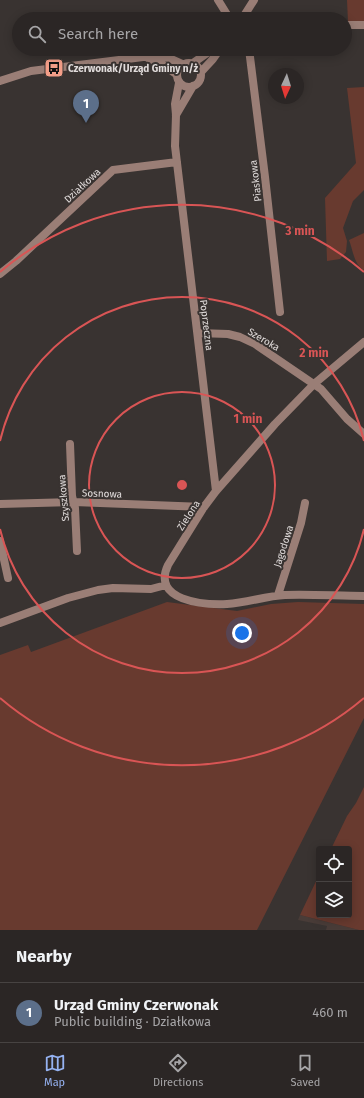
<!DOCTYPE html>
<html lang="en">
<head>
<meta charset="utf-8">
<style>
	body { margin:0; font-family:"Fira Sans",sans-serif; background:#373232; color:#f1f3f6 }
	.controls { position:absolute; right:12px; bottom:12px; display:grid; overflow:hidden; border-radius:4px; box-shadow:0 2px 10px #0003 }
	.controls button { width:36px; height:36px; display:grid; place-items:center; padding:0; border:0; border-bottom:1px solid #474342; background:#2b2625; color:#f1f3f6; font:20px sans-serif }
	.compass { position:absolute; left:268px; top:68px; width:36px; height:36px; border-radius:50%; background:#2b2625; box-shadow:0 2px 10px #0003; rotate:184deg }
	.you { position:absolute; left:242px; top:633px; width:14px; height:14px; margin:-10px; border:3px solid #fff; border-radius:50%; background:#1a73e8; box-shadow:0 0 0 6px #1a73e833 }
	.badge { display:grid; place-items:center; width:26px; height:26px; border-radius:50%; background:#95b2f1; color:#fff; font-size:13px; font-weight:700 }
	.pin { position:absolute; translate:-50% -33px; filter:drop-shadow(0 1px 2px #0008) }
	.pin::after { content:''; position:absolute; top:21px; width:14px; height:12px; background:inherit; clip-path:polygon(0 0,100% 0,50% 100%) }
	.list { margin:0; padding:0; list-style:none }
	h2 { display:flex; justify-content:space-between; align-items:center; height:52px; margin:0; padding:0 16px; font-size:17px }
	h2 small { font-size:13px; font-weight:400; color:#a6a5a7 }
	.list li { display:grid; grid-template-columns:26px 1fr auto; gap:12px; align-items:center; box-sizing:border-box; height:60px; padding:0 16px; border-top:1px solid #474342 }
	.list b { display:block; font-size:15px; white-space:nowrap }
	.list p { margin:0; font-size:13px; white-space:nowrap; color:#a6a5a7 }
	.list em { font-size:13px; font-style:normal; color:#a6a5a7 }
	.icon { flex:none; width:22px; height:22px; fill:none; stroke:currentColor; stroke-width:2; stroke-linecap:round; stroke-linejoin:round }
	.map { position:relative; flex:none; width:364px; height:930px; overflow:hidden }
	.search { position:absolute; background:#2b2625; box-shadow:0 2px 10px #0003; left:12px; right:12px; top:12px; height:44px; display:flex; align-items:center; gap:10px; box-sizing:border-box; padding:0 14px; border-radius:22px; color:#a6a5a7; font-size:15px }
	.sheet { height:112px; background:#2b2625 }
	nav { display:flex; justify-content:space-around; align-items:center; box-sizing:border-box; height:56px; border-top:1px solid #474342; background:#2b2625; font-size:11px; color:#a6a5a7 }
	nav a { display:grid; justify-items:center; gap:2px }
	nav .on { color:#95b2f1 }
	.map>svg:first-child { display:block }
	.built { fill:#493c38 }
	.green { fill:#683a2f }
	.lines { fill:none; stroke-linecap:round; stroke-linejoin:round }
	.minor { stroke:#9a7e76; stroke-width:8 }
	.ring { fill:none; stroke:#d95555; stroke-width:2 }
	.labels { text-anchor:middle; stroke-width:4; stroke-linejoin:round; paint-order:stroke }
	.poi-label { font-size:10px; font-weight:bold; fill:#e1dcdb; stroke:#393331; text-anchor:start }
	.street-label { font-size:10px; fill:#e1dcdb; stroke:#393331 }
	.centre { fill:#d95555; stroke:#393331; stroke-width:2 }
	.ring-label { font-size:12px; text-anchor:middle; font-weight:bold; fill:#d95555; stroke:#393331; stroke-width:4; stroke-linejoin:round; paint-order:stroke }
</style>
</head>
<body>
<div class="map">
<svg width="364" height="930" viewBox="0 0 364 930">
	<rect width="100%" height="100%" fill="#393331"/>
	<path class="built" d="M300,915l59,15h-33l1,-4 -29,-6z"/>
	<path class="green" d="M347,0h17v22h-16z
		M364,87v103l-11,11 -10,27 4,13 -1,11 -6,7 -13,2 -2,-63 31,-35 -9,-75z
		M364,233v37c-10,-5 -11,-20 -15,-30z
		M167,602l70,9 34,-7 27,-2 66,2v114l-107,212h-257v-275l28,-10 3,7z
		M364,787v143h-5l-59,-15 19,-40v40h30v-66h-18l16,-33 9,-13z"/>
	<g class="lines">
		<path class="minor" d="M218,0l10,16 4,3
			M242,19l12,-19
			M345,25h19
			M249,49l16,128 15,135
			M148,58l14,6 14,10
			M177 75a12 12 0 1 1 24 0a12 12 0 1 1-24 0Z
			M193,63l20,-14
			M201,72l12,-13 7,-10
			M0,81l31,-10 128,-16 12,4 11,5
			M179,83l-4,21 1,11 -1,31 41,345
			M176,115l17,-29
			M0,274l16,-13 97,-91 64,-8
			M198,333l30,1 12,3 15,7 66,45 26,30 17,15
			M364,342l-50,42 -39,40 -59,67 -12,16 -36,58c-17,36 36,40 59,39 20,-1 38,-8 58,-9 26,-1 53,1 79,1
			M70,444l2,52 3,12 2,43
			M0,504l74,-2 130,5
			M0,541l8,37
			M278,595l23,-72 4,-20
			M0,623l68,-25 30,-8 15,-2 38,1 15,-4"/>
	</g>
	<g class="ring">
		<circle cx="182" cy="485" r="93"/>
		<path d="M364 529A187 187 0 0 1 0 529M0 441A187 187 0 0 1 364 441"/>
		<path d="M364 698A280 280 0 0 1 0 698M0 272A280 280 0 0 1 364 272"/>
	</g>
	<defs>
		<g id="bus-square" transform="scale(1)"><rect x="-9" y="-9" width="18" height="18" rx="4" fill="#f49e88" stroke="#393331"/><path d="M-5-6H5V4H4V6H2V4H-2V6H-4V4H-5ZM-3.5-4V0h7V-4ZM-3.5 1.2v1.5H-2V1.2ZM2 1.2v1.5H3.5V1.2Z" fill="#111"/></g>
	</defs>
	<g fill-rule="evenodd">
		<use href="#bus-square" x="54" y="68"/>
	</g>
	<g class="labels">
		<g class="poi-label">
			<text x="68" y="72">Czerwonak/Urząd Gminy n/ż</text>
		</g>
		<g class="street-label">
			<text transform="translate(255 181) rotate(-97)" y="4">Piaskowa</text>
			<text transform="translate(82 185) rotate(-43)" y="4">Działkowa</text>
			<text transform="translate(207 325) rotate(83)" y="4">Poprzeczna</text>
			<text transform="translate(264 339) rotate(31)" y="4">Szeroka</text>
			<text transform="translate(102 493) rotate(2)" y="4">Sosnowa</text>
			<text transform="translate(63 498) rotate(-95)" y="4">Szyszkowa</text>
			<text transform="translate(188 515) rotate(-57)" y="4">Zielona</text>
			<text transform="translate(283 546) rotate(-72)" y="4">Jagodowa</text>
		</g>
	</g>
	<circle cx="182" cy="485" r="6" class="centre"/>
	<g class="ring-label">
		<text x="300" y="235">3 min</text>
		<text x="314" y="357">2 min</text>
		<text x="248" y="423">1 min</text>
	</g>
</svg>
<div class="controls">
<button><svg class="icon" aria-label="locate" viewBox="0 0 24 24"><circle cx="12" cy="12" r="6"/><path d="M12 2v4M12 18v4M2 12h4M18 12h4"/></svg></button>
<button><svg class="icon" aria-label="layers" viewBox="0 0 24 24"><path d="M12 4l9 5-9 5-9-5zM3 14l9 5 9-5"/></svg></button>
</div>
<svg class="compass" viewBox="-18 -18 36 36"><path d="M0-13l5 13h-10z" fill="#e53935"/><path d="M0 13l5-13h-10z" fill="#a6a5a7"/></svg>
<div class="you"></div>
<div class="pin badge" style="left:86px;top:123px;background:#5c6f8a">1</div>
<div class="search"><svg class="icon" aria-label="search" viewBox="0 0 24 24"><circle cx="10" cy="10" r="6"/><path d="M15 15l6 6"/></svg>Search here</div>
</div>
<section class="sheet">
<h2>Nearby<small></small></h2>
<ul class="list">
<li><span class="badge" style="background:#5c6f8a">1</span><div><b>Urząd Gminy Czerwonak</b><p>Public building · Działkowa</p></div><em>460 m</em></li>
</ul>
</section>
<nav>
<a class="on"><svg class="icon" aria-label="map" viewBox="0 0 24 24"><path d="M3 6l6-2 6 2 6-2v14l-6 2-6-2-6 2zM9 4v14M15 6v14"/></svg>Map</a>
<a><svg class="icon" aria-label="directions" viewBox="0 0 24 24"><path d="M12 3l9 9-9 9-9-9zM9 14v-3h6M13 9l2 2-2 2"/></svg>Directions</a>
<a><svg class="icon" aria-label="saved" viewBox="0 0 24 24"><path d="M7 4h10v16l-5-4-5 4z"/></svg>Saved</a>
</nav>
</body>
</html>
